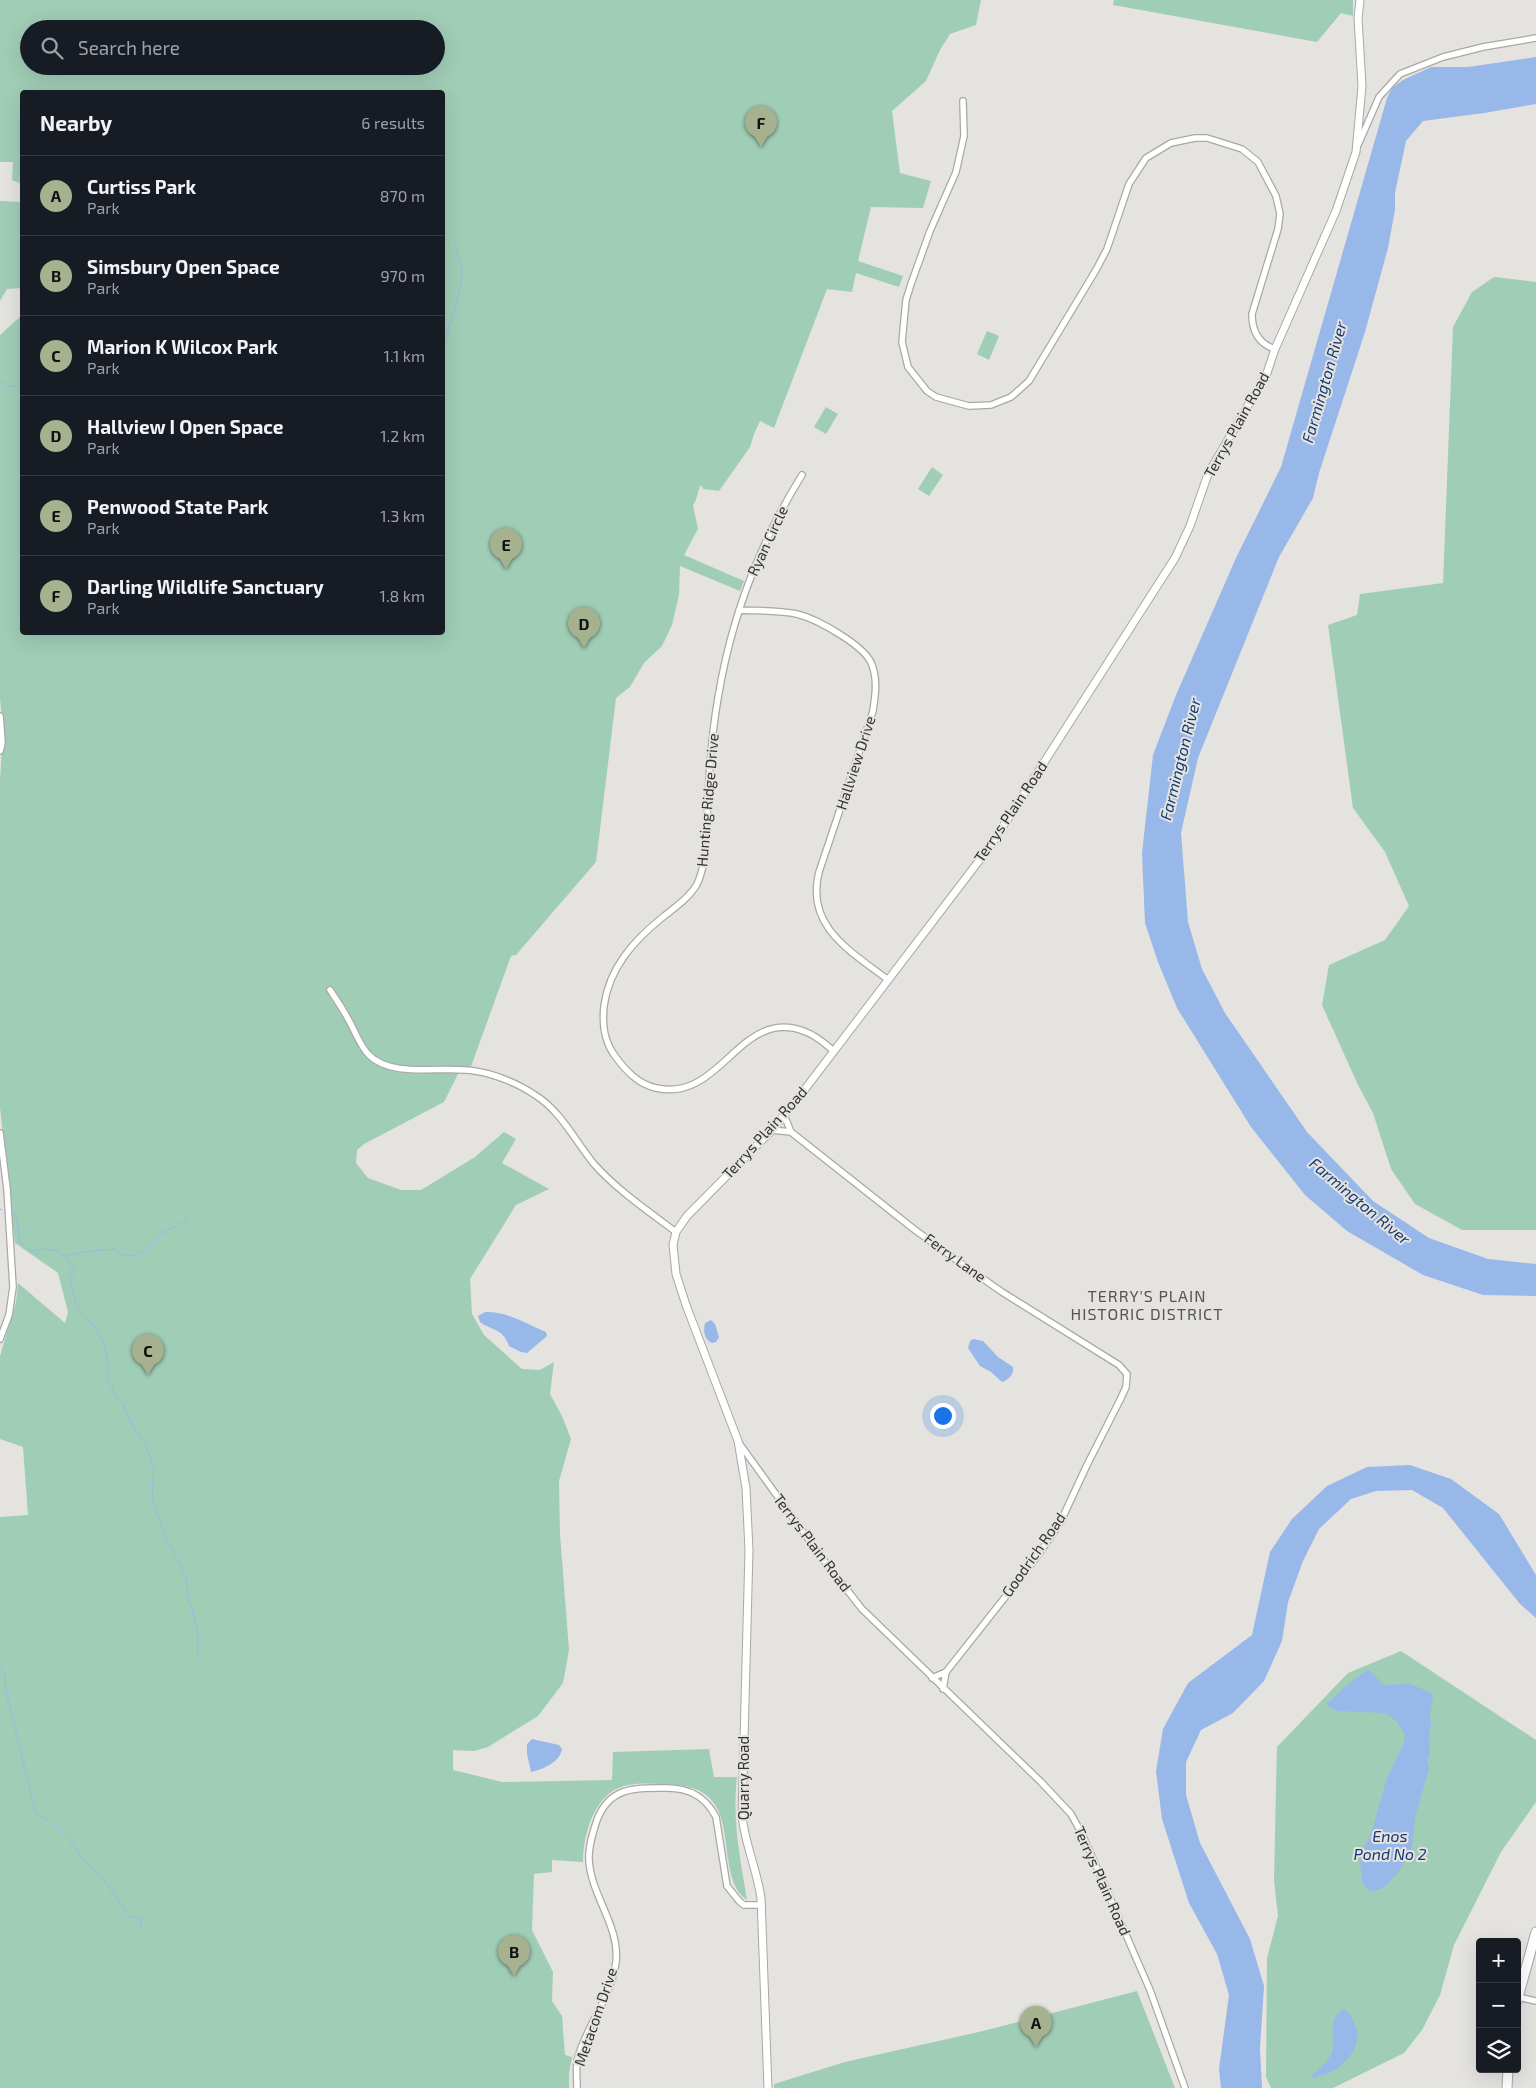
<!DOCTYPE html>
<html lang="en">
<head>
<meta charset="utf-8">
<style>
	body { margin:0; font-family:"Exo 2",sans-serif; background:#20242c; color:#f1f3f6 }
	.controls { position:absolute; right:15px; bottom:15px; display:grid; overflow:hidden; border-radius:5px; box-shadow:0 5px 20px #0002 }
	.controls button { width:45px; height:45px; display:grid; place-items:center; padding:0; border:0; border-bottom:1px solid #363941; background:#171b24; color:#f1f3f6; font:25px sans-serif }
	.you { position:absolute; left:942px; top:1415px; width:18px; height:18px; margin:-12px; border:4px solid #fff; border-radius:50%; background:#1a73e8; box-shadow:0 0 0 8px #1a73e833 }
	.badge { display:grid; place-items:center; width:32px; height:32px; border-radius:50%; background:#a6b28f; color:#111; font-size:16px; font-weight:700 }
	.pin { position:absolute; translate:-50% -41px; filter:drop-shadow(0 1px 2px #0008) }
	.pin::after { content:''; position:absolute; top:26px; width:18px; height:15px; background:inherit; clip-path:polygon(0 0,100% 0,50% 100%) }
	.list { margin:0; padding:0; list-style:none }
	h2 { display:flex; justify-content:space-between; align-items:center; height:65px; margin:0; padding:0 20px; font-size:21px }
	h2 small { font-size:16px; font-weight:400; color:#9ea1a6 }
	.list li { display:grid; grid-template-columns:32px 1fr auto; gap:15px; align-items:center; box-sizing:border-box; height:80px; padding:0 20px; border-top:1px solid #363941 }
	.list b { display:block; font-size:19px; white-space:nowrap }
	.list p { margin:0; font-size:16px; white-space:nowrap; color:#9ea1a6 }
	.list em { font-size:16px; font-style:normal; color:#9ea1a6 }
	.icon { flex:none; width:28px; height:28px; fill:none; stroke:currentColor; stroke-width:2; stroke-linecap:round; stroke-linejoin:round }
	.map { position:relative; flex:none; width:1536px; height:2088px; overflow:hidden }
	.search { position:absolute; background:#171b24; box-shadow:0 5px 20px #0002; left:20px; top:20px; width:425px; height:55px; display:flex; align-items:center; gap:12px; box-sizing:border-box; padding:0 18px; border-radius:28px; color:#9ea1a6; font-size:19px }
	.panel { position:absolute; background:#171b24; box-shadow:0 5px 20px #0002; left:20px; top:90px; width:425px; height:545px; border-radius:5px }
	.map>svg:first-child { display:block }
	.green { fill:#a0cdb6; fill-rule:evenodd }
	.water { fill:#98b8ea }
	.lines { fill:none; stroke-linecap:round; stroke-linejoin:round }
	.stream { stroke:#98b8ea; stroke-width:1 }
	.minor-casing { stroke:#aaa8a5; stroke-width:8 }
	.tertiary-casing { stroke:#aaa8a5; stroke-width:9 }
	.trunk-casing { stroke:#aaa8a5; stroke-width:11 }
	.minor { stroke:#fff; stroke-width:5.5 }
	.tertiary { stroke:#fff; stroke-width:7 }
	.trunk { stroke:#fff; stroke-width:9 }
	.labels { text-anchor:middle; stroke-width:4; stroke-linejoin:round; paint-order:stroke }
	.street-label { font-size:15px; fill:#343331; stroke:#e4e3df }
	.water-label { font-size:16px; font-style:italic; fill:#143a75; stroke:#e4e3df }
	.neighbourhood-label { font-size:16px; letter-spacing:1px; fill:#565552; stroke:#e4e3df }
</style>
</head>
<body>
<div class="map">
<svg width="1536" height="2088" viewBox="0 0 1536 2088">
	<rect width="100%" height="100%" fill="#e4e3df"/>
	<path class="green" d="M0,0h981l-5,25 -26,9 -10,16 -14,31 -34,30 8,62 31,8 -8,27 -52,-1 -13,54 45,15 -4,11 -43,-14 -4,19 -25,-3 -53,139 -14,-7 -6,13 -4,13 -31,44 -16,-2 -2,-4c-4,6 -3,14 -8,20l5,24 -14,26 60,26 -4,10 -60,-25 -1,29 -7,30 -10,21 -18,17 -14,24 -14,11 -20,164 -80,93 -5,1 -42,116h-10l-15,30 -80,42 -7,6 -1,13 12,15 33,12h20l54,-33 29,-25 12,7 -14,24 47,26 -33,16 -46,74 2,35 12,21 38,34 18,1 14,-8 -4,32 12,22 9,23 -12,42 1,53 9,116 -6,33 -25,33 -50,31 -14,4 -21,-1v20l49,12 110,-2 1,-28 96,-3 5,28h23c-5,45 3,79 10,123 -25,-16 -16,-67 -30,-92 -12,-22 -34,-23 -56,-24 -23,-1 -44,-2 -59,17 -13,15 -19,41 -19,61l-31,-2v12l-18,2 -2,56 21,42 -1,29 10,15 3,39 7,2 -3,16v15h-569v-571l28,-2 -5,-68 -23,-8v-83l16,-54 2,-19 47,40 3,-11 -10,-39 -43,-30 -15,-135v-327l3,-49 -3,-34v-363l21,-19 1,-5v321h420v-540h-420v92l-10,-4 1,-18h-13zM29,29h407v37h-407z
		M1114,0h239v16l-12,-3 -24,29 -204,-37z
		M0,201l22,1v86l-15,1 -7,12z
		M1494,277l42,5v948h-74l-47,-26 -24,-35 -18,-56 -15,-28 -36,-80 7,-40 56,-25 24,-34 -24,-54 -32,-44 -25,-183 29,-10 3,-21 83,-11 10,-256 19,-35z
		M987,331l12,5 -10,24 -12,-6z
		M826,407l12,7 -12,20 -12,-7z
		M932,467l11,8 -14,21 -11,-7z
		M1401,1651l135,89v62l-35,50 -47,93 -14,50 -18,35 -18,23 -71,35h-62l-5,-11 1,-119 11,-42 -4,-36 3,-133 71,-74z
		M1137,1991l38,97h-401v-4l71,-22 138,-31z"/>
	<path class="water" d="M1536,57v47l-52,9 -61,8 -17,20 -11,52v17l-7,38 -23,84 -46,141 -6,25 -34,59 -81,201 -17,75 7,89 14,47 23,44 82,119 66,69 56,37 59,21 48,5v32l-53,-1 -60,-20 -76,-44 -42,-36 -54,-68 -74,-119 -19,-46 -13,-39 -3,-70 11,-98 23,-60 60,-137 45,-91 106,-369 5,-10 11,-8 28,-13h37z
		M485,1312c22,-1 42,12 61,20l1,4 -20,17 -6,-1 -12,-6c-6,-18 -17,-15 -29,-24l-2,-6z
		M711,1320l4,4 4,13 -3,5 -4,1c-8,-4 -9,-12 -7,-20z
		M973,1339l10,2 15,16 15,10c1,7 -4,13 -11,15l-11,-10 -11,-6 -12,-18 2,-7z
		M1410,1465l41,14 48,35 37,61v43l-16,-14 -77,-96 -31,-18 -36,1 -25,8 -32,30 -16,32 -15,41 -6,39 -18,40 -31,32 -32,17 -15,32v33l14,48 50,96 14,47 -4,62 2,40h-41l-2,-19 10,-74 -12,-41 -28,-51 -27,-84 -6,-48 7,-42 25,-46 64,-48 18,-83 22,-33 35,-33 40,-19z
		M1367,1670l4,2 13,13 27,-1 20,9 2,6 -3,15 1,12 -2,8 1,20 -3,7 2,8 -14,49 -3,29 -4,10 -12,18 -13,13 -9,3 -6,-1 -6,-8 -2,-20 5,-17 6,-11 16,-56 17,-35 1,-8 -8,-13 -11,-9 -49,-2 -8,-4 -2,-3 14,-14z
		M532,1739l27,6 3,4c-2,13 -18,20 -31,23l-4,-18v-10z
		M1345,2009c5,4 6,8 9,13 9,16 -1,35 -15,45 -7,6 -17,8 -26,11l-2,-1c6,-8 18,-15 21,-25 3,-13 -5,-39 13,-43z"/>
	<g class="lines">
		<path class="stream" d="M442,345c7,-14 22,-63 20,-77 -2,-7 -5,-15 -7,-23
			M0,382l9,4h13
			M0,1209l2,1
			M12,1213l5,3 3,26 11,9c22,-4 33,-2 43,20l-4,8 6,24 6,10 12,13 9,17 6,22 -2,11 10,22 6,6 9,21 14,21 8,21 -2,31 12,36 22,43 3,23 9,32v24
			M67,1256l16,-4 33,-3c3,5 6,7 13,7 18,-2 20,-12 32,-22 9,-7 21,-8 27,-18
			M0,1668l5,7 1,16 30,123 9,4 25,23 13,18 20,19 26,38 11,3 1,9"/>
		<g class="minor-casing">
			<path id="minor" d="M963,101l1,35 -8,36 -26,59 -19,53 -5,16 -4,42 6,25 19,24 9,6 33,9 22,-1 20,-8 18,-16 67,-111 11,-21 22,-65 17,-26 25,-15 24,-5h12l35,11 16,13 18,34 4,18 -2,15 -26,85c0,17 7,30 23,35
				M1358,145l21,-48 21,-23 43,-17 40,-10 53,-9
				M802,475c-43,69 -71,144 -84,223 -9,51 -10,104 -13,156 -2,11 -3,22 -9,32 -8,13 -22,22 -33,31 -29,23 -54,51 -59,89 -2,19 0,35 11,50 11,15 23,28 41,32 66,15 84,-83 150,-56 11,4 19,12 28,19
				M739,610c19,1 39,0 58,4 20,5 69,32 75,51 6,16 3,31 1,46l-54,161c-14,54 31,79 68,107
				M0,716l2,27 -2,8
				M330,990c6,9 13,19 18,29 7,11 11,26 21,36 23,24 77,10 106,16 20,3 44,13 60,24 26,16 40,46 59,69 23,26 54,47 82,68
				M784,1115l7,17 124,98 57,41 30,21 117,73 8,9 -1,13 -6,13 -33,65 -27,58 -24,35 -90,114 -3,17
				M772,1130l19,2
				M0,1133l7,56 6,98 -4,28 -9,24
				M739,1443l80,111 43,55 179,173 30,32 12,22 67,154 35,98
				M932,1678l14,-6
				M1518,1997l18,4
				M577,2088c0,-9 -1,-18 0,-27 8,-34 34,-62 39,-99 4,-36 -25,-66 -27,-102 -1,-13 4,-28 8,-40 13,-34 39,-32 70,-32 22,0 38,8 49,29l11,69 12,15 5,4h18"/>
		</g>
		<g class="tertiary-casing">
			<path id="tertiary" d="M768,2088l-7,-190c-4,-28 -16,-54 -19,-82l7,-266 -3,-62 -8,-47 -52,-136 -10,-31 -3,-29 3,-13 11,-16 85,-86 30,-37 189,-248 184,-287 15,-32 18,-52 59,-101 8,-24 61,-138 20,-59 6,-66 -4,-68 2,-18"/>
		</g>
		<g class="trunk-casing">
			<path id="trunk" d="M1517,2001l19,-69
				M1507,2088l1,-19"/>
		</g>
		<use href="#minor" class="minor"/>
		<use href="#tertiary" class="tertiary"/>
		<use href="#trunk" class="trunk"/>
	</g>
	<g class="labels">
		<g class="street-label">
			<text transform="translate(1237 425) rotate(-61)" y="5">Terrys Plain Road</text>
			<text transform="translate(768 541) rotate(-65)" y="5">Ryan Circle</text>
			<text transform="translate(856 763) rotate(-72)" y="5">Hallview Drive</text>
			<text transform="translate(708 800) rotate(-85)" y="5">Hunting Ridge Drive</text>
			<text transform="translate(1011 812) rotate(-56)" y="5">Terrys Plain Road</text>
			<text transform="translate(765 1133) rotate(-48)" y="5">Terrys Plain Road</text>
			<text transform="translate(955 1258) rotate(36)" y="5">Ferry Lane</text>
			<text transform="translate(812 1543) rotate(53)" y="5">Terrys Plain Road</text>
			<text transform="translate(1034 1555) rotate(-55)" y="5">Goodrich Road</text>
			<text transform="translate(744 1778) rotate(-90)" y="5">Quarry Road</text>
			<text transform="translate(1102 1881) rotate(66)" y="5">Terrys Plain Road</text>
			<text transform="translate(596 2017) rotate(-71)" y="5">Metacom Drive</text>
		</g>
		<g class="water-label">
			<text transform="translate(1324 382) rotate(-74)" y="6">Farmington River</text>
			<text transform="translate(1180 759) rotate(-76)" y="6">Farmington River</text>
			<text transform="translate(1360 1201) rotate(40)" y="6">Farmington River</text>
			<text x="1390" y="1842">Enos<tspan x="1390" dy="18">Pond No 2</tspan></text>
		</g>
		<g class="neighbourhood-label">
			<text x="1147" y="1302">TERRY'S PLAIN<tspan x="1147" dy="18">HISTORIC DISTRICT</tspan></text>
		</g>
	</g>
</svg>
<div class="controls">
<button>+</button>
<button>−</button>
<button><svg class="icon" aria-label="layers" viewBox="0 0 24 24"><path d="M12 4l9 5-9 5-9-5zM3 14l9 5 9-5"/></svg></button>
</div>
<div class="you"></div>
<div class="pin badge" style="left:1036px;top:2047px">A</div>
<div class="pin badge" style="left:514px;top:1976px">B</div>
<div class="pin badge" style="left:148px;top:1375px">C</div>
<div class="pin badge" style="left:584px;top:648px">D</div>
<div class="pin badge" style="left:506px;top:569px">E</div>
<div class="pin badge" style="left:761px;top:147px">F</div>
<div class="search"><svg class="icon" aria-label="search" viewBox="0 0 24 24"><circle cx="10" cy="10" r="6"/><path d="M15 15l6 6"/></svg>Search here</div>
<section class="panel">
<h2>Nearby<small>6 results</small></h2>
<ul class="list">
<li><span class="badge">A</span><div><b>Curtiss Park</b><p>Park</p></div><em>870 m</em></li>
<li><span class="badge">B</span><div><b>Simsbury Open Space</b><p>Park</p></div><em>970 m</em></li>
<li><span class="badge">C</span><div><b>Marion K Wilcox Park</b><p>Park</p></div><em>1.1 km</em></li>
<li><span class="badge">D</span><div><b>Hallview I Open Space</b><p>Park</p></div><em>1.2 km</em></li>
<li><span class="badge">E</span><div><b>Penwood State Park</b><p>Park</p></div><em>1.3 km</em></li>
<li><span class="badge">F</span><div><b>Darling Wildlife Sanctuary</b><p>Park</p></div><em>1.8 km</em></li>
</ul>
</section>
</div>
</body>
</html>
